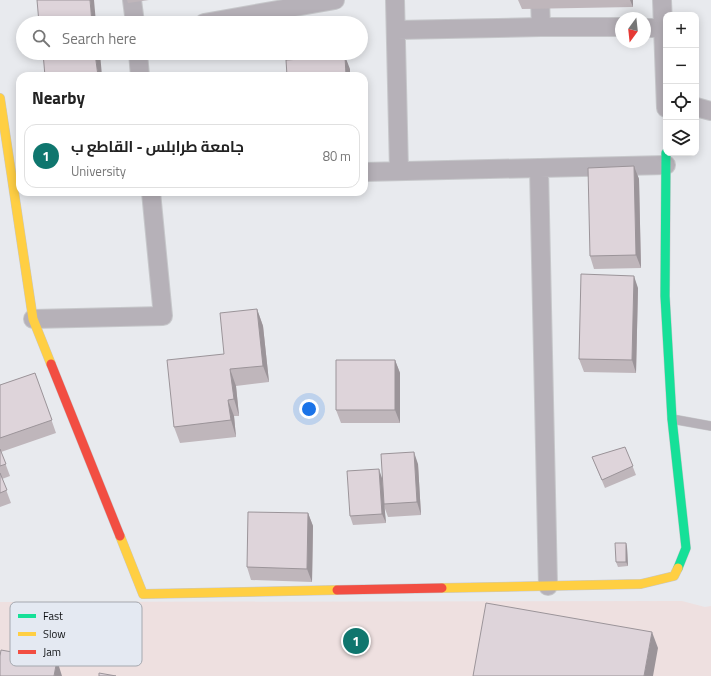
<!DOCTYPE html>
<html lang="en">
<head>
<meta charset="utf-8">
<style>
	body { margin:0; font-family:"Titillium Web",Cairo,sans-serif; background:#f6f6f6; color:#222 }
	.controls { position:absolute; right:12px; top:12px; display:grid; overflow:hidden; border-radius:8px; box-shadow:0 2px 10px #0003 }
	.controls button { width:36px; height:36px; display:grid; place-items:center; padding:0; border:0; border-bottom:1px solid #e0e0e0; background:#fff; color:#222; font:20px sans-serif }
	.compass { position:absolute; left:615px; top:12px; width:36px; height:36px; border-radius:50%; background:#fff; box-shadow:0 2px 10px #0003; rotate:195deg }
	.you { position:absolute; left:309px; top:409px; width:14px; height:14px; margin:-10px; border:3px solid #fff; border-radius:50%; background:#1a73e8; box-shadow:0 0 0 6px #1a73e833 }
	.badge { display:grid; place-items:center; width:26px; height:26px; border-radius:50%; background:#0f766e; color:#fff; font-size:13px; font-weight:700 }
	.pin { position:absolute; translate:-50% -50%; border:2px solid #fff; box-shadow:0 1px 4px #0006 }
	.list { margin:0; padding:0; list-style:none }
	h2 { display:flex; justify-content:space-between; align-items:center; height:52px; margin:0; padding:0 16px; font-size:17px }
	h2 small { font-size:13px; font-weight:400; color:#767676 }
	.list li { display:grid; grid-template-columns:26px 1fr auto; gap:12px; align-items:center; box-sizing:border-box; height:64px; margin:0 8px 8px; padding:0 8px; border:1px solid #e0e0e0; border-radius:12px }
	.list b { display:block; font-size:15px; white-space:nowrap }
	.list p { margin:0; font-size:13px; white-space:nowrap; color:#767676 }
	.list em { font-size:13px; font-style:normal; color:#767676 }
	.icon { flex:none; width:22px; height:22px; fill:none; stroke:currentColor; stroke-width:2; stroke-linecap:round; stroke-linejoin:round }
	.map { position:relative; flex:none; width:711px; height:676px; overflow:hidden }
	.search { position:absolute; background:#fff; box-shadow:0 2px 10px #0003; left:16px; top:16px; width:352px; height:44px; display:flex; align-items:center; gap:10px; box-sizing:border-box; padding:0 14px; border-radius:22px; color:#767676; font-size:15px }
	.panel { position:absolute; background:#fff; box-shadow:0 2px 10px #0003; left:16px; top:72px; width:352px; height:124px; border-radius:12px }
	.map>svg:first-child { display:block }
	.industrial { fill:#eee0e0 }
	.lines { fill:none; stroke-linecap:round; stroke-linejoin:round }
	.lane-casing { stroke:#c6c7ca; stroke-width:10 }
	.street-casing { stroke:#c6c7ca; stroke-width:20 }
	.fast-casing { stroke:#c6c7ca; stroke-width:10 }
	.slow-casing { stroke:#c6c7ca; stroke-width:10 }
	.jam-casing { stroke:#c6c7ca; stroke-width:10 }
	.lane { stroke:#b6b1b8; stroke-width:9 }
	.street { stroke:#b6b1b8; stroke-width:18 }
	.fast { stroke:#16e098; stroke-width:9 }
	.slow { stroke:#ffcf43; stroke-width:9 }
	.jam { stroke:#f24e42; stroke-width:9 }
	.wall { fill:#bfb6bb }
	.shaded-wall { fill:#9b9499 }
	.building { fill:#ded4da; stroke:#9b9499 }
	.key { fill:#e4e9f2; stroke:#a4a8af; stroke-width:1 }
	.key-label { font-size:11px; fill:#0d0f12 }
</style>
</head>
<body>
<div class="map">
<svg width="711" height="676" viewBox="0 0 711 676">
	<rect width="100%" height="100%" fill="#e8eaee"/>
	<path class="industrial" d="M682,601l23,6 6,-1v70h-711v-74z"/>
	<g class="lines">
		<g class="lane-casing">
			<path id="lane" d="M672,419l39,7"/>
		</g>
		<g class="street-casing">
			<path id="street" d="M132,0l3,23
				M395,0l4,171
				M540,0l1,27
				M662,0l4,108
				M204,23l131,-23
				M645,28h18
				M397,30l144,-3h80
				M138,53l2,23
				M696,107l15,4
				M539,168l9,418
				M364,172l302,-7
				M33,319l130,-3 -12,-124"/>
		</g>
		<g class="fast-casing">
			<path id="fast" d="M666,153l-1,143 7,123 14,129 -8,20"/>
		</g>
		<g class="slow-casing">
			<path id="slow" d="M0,98l33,221 18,45
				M120,536l23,58 194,-4
				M442,588l199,-4 33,-8 4,-8"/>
		</g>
		<g class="jam-casing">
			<path id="jam" d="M51,364l69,172
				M337,590l105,-2"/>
		</g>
		<use href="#lane" class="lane"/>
		<use href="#street" class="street"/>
		<use href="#fast" class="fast"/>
		<use href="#slow" class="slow"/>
		<use href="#jam" class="jam"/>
	</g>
	<path class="wall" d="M127,0h22l-21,3z
		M518,0h115v7l-111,2z
		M634,166l5,13 2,89 -47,1 -4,-13z
		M638,288l-2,85 -52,-1 -5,-13z
		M257,309l6,17 6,56 -33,4 3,30h-5l2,21 -56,6 -6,-16 50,-73z
		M395,360l5,13v50h-59l-5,-13z
		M35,373l21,60 -55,19 9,24 -8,3 9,24 -11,4v-122z
		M625,447l11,28 -31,13 -13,-31z
		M418,464l3,51 -33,2 -4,-11 2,17 -33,2 -3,-9 32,-38z
		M308,513l5,13 -1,56 -61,-2 -4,-13z
		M626,543l1,4 1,19 -10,1 -2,-5z"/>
	<path class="shaded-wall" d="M90,0h4l2,23h-4z
		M630,0h3v7z
		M95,53h5l2,23h-4z
		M345,56l5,13v7h-4z
		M634,166l5,13 2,89 -5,-13z
		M634,276l4,12 -2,85 -4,-13z
		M257,309l6,17 6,56 -6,-16z
		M395,360l5,13v50l-5,-13z
		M230,369l6,17 3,30 -5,-17z
		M228,400l6,16 2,21 -5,-17z
		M414,452l4,12 3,51 -4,-13z
		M379,469l3,9 4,45 -4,-9z
		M308,513l5,13 -1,56 -5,-13z
		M626,543l1,4 1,19 -2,-4z
		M652,632l6,16 -5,28h-9z
		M57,660l5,16h-8z"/>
	<path class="building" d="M37,0h53l2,23h-53z
		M43,53h52l3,23h-53z
		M345,56l1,20h-59l-1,-16z
		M634,166l2,89 -46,1 -2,-88z
		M581,274l53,2 -2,84 -53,-1z
		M257,309l6,57 -33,3 4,30 -6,1 3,20 -57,7 -7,-67 57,-6 -4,-41z
		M336,360h59v50h-59z
		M35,373l17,47 -52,18v-53z
		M625,447l8,19 -31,14 -10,-23z
		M0,449l6,15 -6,2z
		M414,452l3,50 -33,2 -3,-50z
		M379,469l3,45 -32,2 -3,-45z
		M0,473l7,17 -7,3z
		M248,512l60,1 -1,56 -60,-2z
		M615,543h11v19h-10z
		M486,603l166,29 -8,44h-171z
		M1,650l56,10 -3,16h-54v-20z
		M99,673l17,3h-17z"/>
	<rect x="10" y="602" width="132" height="64" rx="6" class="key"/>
	<rect x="18" y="614" width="18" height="4" fill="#16e098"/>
	<rect x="18" y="632" width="18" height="4" fill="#ffcf43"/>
	<rect x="18" y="650" width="18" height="4" fill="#f24e42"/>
	<g class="key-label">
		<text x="43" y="620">Fast</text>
		<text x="43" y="638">Slow</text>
		<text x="43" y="656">Jam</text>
	</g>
</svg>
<div class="controls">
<button>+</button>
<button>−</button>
<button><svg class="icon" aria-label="locate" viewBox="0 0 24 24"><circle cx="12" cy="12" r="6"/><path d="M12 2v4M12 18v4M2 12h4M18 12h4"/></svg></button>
<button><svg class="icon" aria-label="layers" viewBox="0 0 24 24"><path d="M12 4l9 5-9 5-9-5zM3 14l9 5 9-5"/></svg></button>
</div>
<svg class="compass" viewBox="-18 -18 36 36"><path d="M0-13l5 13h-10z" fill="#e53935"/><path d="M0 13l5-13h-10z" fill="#767676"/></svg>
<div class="you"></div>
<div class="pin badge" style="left:356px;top:641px">1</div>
<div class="search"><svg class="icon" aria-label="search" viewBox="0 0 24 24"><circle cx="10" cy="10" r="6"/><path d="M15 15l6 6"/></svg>Search here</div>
<section class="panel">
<h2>Nearby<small></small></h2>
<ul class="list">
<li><span class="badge">1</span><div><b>جامعة طرابلس - القاطع ب</b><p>University</p></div><em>80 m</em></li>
</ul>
</section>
</div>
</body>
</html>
